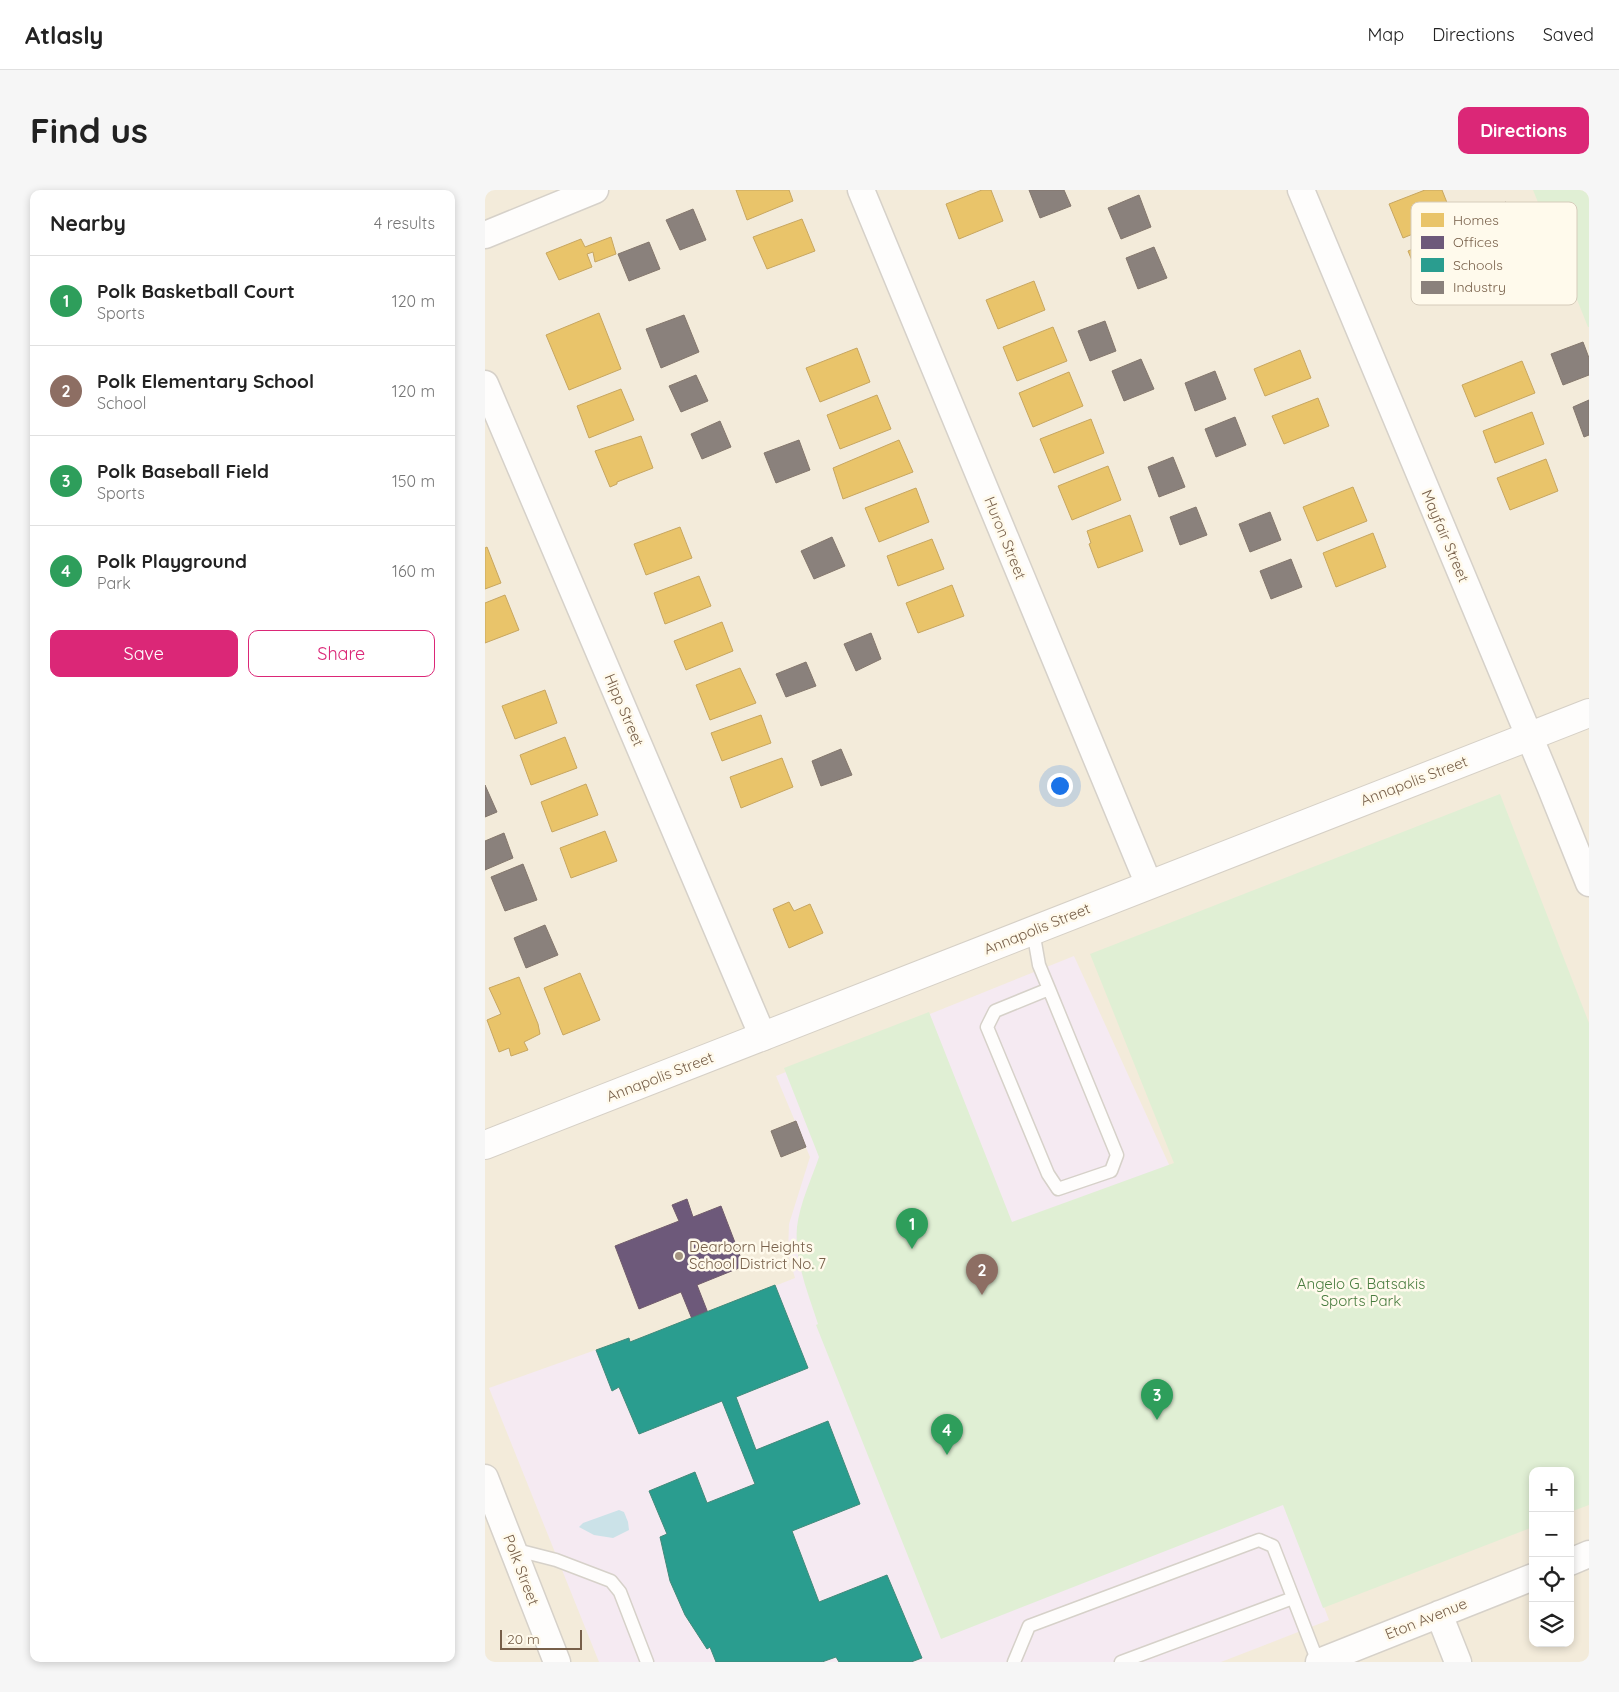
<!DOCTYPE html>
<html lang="en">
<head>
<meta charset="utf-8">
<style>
	body { margin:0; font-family:Quicksand,sans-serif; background:#f6f6f6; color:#222 }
	.controls { position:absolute; right:15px; bottom:15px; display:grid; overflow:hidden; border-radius:10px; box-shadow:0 2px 8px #0003 }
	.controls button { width:45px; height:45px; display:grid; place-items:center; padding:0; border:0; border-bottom:1px solid #e0e0e0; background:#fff; color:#222; font:25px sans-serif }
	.scale { position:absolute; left:15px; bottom:12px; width:82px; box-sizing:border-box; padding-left:5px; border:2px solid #775f49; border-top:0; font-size:14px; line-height:18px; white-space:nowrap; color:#775f49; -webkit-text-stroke:4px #fffaec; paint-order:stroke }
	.you { position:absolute; left:574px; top:595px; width:18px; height:18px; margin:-12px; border:4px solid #fff; border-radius:50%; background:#1a73e8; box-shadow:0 0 0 8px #1a73e833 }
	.badge { display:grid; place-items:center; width:32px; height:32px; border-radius:50%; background:#db2777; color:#fff; font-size:16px; font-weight:700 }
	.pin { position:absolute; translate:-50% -41px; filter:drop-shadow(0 1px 2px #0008) }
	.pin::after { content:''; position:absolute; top:26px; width:18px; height:15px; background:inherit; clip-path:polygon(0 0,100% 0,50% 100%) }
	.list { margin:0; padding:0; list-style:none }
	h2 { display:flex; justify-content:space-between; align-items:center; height:65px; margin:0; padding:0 20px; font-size:21px }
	h2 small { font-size:16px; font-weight:400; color:#767676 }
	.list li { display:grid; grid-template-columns:32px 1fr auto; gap:15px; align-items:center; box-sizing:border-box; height:90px; padding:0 20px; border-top:1px solid #e0e0e0 }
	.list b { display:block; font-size:19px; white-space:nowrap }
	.list p { margin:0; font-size:16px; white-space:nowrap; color:#767676 }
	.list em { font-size:16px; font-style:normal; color:#767676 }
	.actions { display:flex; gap:10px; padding:15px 20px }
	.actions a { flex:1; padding:11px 0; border:1px solid #db2777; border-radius:10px; text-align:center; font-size:18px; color:#db2777 }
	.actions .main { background:#db2777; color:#fff }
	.icon { flex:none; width:28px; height:28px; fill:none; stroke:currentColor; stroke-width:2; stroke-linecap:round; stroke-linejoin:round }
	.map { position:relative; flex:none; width:1104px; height:1472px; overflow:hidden; border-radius:10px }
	header { display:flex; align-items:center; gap:30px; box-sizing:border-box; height:70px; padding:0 25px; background:#fff; border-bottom:1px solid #e0e0e0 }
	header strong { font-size:24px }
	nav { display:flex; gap:28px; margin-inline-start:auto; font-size:18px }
	.intro { display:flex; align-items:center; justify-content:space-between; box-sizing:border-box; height:120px; padding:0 30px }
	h1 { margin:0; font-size:35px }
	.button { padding:12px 22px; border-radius:10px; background:#db2777; color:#fff; font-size:18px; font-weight:700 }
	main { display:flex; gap:30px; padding:0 30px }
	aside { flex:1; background:#fff; border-radius:10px; box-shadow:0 2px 8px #0003 }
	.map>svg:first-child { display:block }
	.residential { fill:#f3ebda; fill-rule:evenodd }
	.education { fill:#f5eaf2 }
	.green { fill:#e0efd4 }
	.water { fill:#cbe2e8 }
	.homes { fill:#e9c46a; stroke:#c7a660 }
	.offices { fill:#6d597a; stroke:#705b6b }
	.schools { fill:#2a9d8f; stroke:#418a7a }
	.industry { fill:#8a817c; stroke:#84776d }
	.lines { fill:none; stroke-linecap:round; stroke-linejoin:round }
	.lane-casing { stroke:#d6d1c9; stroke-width:15 }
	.street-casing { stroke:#d6d1c9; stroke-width:29 }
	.secondary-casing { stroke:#d6d0c6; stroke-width:30 }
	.lane { stroke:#fefdfc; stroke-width:12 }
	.street { stroke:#fefdfc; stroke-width:26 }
	.secondary { stroke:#fefdfc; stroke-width:28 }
	.poi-dot { fill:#a49381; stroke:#fffaec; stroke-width:2 }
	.labels { text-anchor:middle; stroke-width:5; stroke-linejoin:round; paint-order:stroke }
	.street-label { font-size:15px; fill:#775f49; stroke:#fffaec }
	.poi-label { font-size:15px; fill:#775f49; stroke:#fffaec; text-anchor:start }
	.park-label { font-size:15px; fill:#4a7d40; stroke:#fffaec }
	.key { fill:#fffaec; stroke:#d6ccbb; stroke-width:1 }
	.key-label { font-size:14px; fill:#775f49 }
</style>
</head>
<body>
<header>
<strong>Atlasly</strong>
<nav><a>Map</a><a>Directions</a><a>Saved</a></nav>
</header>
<div class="intro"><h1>Find us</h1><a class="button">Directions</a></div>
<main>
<aside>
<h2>Nearby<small>4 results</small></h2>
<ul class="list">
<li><span class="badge" style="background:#2e9e5b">1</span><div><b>Polk Basketball Court</b><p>Sports</p></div><em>120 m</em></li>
<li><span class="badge" style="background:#8d6e63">2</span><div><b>Polk Elementary School</b><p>School</p></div><em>120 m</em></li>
<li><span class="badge" style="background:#2e9e5b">3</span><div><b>Polk Baseball Field</b><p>Sports</p></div><em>150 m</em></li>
<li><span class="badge" style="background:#2e9e5b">4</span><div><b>Polk Playground</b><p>Park</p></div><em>160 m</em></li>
</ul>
<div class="actions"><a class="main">Save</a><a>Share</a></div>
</aside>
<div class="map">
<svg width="1104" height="1472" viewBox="0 0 1104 1472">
	<rect width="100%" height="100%" fill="#f7f4ea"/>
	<path class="residential" d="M0,0h1104v1472h-1104zM1048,1281h37v172h-37z"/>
	<path class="education" d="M589,766l97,213 108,319 50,132 -108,42h-622l-110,-274 140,-50 2,4 164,-64 -7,-25 1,-29 21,-67 -34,-81z"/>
	<path class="green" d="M1048,0h56v137h-1z
		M1015,604l89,229v482l-19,7v-41h-37v56l-210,81 -40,-103 -342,134 -125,-314 2,-1c-10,-31 -24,-64 -21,-97 3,-24 14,-47 22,-70l-35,-89 145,-56 83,210 162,-59 -84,-209z"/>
	<path class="water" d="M134,1320l5,2 4,10 1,8 -16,8 -19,-3 -15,-8 4,-4z"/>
	<path class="homes" d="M251,0h53l4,11 -46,19z
		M497,0h9l12,31 -44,18 -13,-35z
		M940,0h17l11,28 -50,20 -14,-34z
		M317,29l13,32 -48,18 -14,-32z
		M971,42l13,34 -47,18 -14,-33z
		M126,47l5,17 -21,8 -2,-10 -6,2 5,13 -33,13 -13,-27 35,-14 4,8z
		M549,91l11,29 -47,19 -12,-29z
		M114,123l22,56 -52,21 -23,-55z
		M568,137l14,34 -50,20 -14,-34z
		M372,158l13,34 -50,20 -14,-34z
		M815,160l11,28 -46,18 -11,-27z
		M1037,171l13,32 -60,24 -13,-32z
		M584,182l14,34 -50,21 -14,-34z
		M136,199l13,31 -45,18 -12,-32z
		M392,205l14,34 -51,20 -13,-34z
		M833,208l11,28 -45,18 -12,-28z
		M1047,222l12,32 -49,19 -12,-32z
		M606,229l13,34 -50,20 -14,-34z
		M156,246l12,32 -36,14v2l-7,3 -15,-36z
		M414,250l14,32 -70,27 -10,-31z
		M1061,269l12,32 -48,19 -13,-32z
		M623,276l13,34 -49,20 -14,-34z
		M868,297l14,34 -50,20 -14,-34z
		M431,298l13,34 -50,20 -14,-34z
		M645,325l13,36 -45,17 -9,-24 2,-1 -4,-12z
		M195,337l12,31 -46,17 -12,-31z
		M888,343l13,34 -50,20 -13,-34z
		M447,349l12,30 -46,17 -11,-30z
		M2,357l14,36 -16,6v-41z
		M214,386l12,30 -46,18 -11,-31z
		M467,395l12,31 -46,17 -12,-30z
		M20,405l14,35 -34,13v-40z
		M237,432l11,29 -47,19 -12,-29z
		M255,478l16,35 -46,17 -14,-35z
		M60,500l12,33 -42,16 -13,-33z
		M276,525l10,28 -49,18 -11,-28z
		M80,547l12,31 -46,17 -11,-30z
		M297,568l11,29 -52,21 -11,-31z
		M101,594l12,31 -46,17 -11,-30z
		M120,641l12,30 -46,17 -11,-30z
		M304,712l5,9 16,-7 13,29 -34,15 -16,-39z
		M95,783l20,47 -37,15 -19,-47z
		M34,787l19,47 2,10 -16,8 4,8 -17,6 -2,-8 -10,4 -12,-32 14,-6 -12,-26z"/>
	<path class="offices" d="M202,1009l6,18 28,-11 23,60 -47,19 11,28 -16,6 -11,-27 -42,17 -24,-63 64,-25 -7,-16z"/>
	<path class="schools" d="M290,1095l33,83 -72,29 20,53 72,-29 32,83 -68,27 27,71 68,-27 35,83 -11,4h-72l-3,-5 -14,5h-106l-6,-15 -3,2 -22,-34 -15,-34 -10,-44 7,-3 -18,-43 46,-19 12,31 48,-19 -33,-83 -83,33 -20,-47 -7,4 -16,-41 33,-12 1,4z"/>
	<path class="industry" d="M544,0h35l7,16 -31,12z
		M654,5l12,32 -30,12 -13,-31z
		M1021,12l8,23 -30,12 -8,-23z
		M208,19l13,31 -26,10 -14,-30z
		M164,52l11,27 -31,12 -11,-27z
		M669,57l13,31 -29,11 -12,-31z
		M199,125l15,37 -38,16 -15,-39z
		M620,131l11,30 -26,10 -12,-30z
		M1098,152l6,16v17l-26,10 -12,-31z
		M656,169l13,30 -30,12 -12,-30z
		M730,181l11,28 -31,12 -10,-28z
		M211,185l12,26 -27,11 -12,-26z
		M1104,210v35l-5,2 -11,-30z
		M750,227l11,28 -30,12 -11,-28z
		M235,231l11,26 -29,12 -11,-25z
		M314,250l11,30 -34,13 -12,-30z
		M688,267l12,30 -26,10 -11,-30z
		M711,317l11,28 -27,10 -10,-28z
		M785,322l11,28 -31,12 -11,-28z
		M347,347l13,29 -31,13 -13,-28z
		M806,369l11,28 -31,12 -11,-28z
		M386,443l10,26 -25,12 -12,-27z
		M321,472l10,24 -30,11 -10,-23z
		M356,559l11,26 -31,11 -9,-25z
		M0,595l12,27 -12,5z
		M19,643l9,25 -28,12v-29z
		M38,674l14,36 -32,11 -14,-34z
		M60,735l13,30 -32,13 -12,-30z
		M311,931l10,26 -25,10 -10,-26z"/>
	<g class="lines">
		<g class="lane-casing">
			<path id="lane" d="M548,741l6,34 10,24 68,166 -6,16 -53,18 -10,-15 -61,-147 8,-16 54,-22
				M28,1359l43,11 55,21 9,11 27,70
				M529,1472l15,-36 230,-86 14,6 45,116
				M636,1472l172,-64"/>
		</g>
		<g class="street-casing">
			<path id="street" d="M376,0l288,695
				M816,0l249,596 39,97
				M0,45l110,-45
				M0,194l278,653
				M0,1288l72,184
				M1085,1372l19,-8
				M954,1424l19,48
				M834,1472l214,-85"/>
		</g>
		<g class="secondary-casing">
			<path id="secondary" d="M0,955l1104,-432"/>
		</g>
		<use href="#lane" class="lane"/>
		<use href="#street" class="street"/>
		<use href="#secondary" class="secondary"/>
	</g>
	<circle class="poi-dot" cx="194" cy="1066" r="5"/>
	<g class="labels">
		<g class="street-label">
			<text transform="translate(960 346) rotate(67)" y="5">Mayfair Street</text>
			<text transform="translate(520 348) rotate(68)" y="5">Huron Street</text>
			<text transform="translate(139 520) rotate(67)" y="5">Hipp Street</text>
			<text transform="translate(929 591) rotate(-21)" y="5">Annapolis Street</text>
			<text transform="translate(552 739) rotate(-22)" y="5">Annapolis Street</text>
			<text transform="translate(175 887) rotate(-21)" y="5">Annapolis Street</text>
			<text transform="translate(36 1380) rotate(69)" y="5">Polk Street</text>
			<text transform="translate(941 1429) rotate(-22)" y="5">Eton Avenue</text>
		</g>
		<g class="poi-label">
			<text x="204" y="1062">Dearborn Heights<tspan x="204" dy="17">School District No. 7</tspan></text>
		</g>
		<g class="park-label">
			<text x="876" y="1099">Angelo G. Batsakis<tspan x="876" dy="17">Sports Park</tspan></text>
		</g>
	</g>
	<rect x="926" y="12" width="166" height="103" rx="8" class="key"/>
	<rect x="936" y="23" width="23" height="14" fill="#e9c46a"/>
	<rect x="936" y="46" width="23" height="13" fill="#6d597a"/>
	<rect x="936" y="68" width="23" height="14" fill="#2a9d8f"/>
	<rect x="936" y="91" width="23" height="13" fill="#8a817c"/>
	<g class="key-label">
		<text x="968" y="35">Homes</text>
		<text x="968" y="57">Offices</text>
		<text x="968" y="80">Schools</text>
		<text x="968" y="102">Industry</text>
	</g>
</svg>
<div class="controls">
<button>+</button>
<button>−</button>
<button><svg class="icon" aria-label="locate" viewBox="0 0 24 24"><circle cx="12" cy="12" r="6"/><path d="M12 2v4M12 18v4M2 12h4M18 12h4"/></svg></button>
<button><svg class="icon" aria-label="layers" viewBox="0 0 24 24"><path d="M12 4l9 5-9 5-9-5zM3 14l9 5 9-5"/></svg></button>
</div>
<div class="scale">20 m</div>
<div class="you"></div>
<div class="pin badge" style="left:427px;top:1059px;background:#2e9e5b">1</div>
<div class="pin badge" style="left:497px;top:1105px;background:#8d6e63">2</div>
<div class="pin badge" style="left:672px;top:1230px;background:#2e9e5b">3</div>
<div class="pin badge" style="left:462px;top:1265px;background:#2e9e5b">4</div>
</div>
</main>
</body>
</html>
